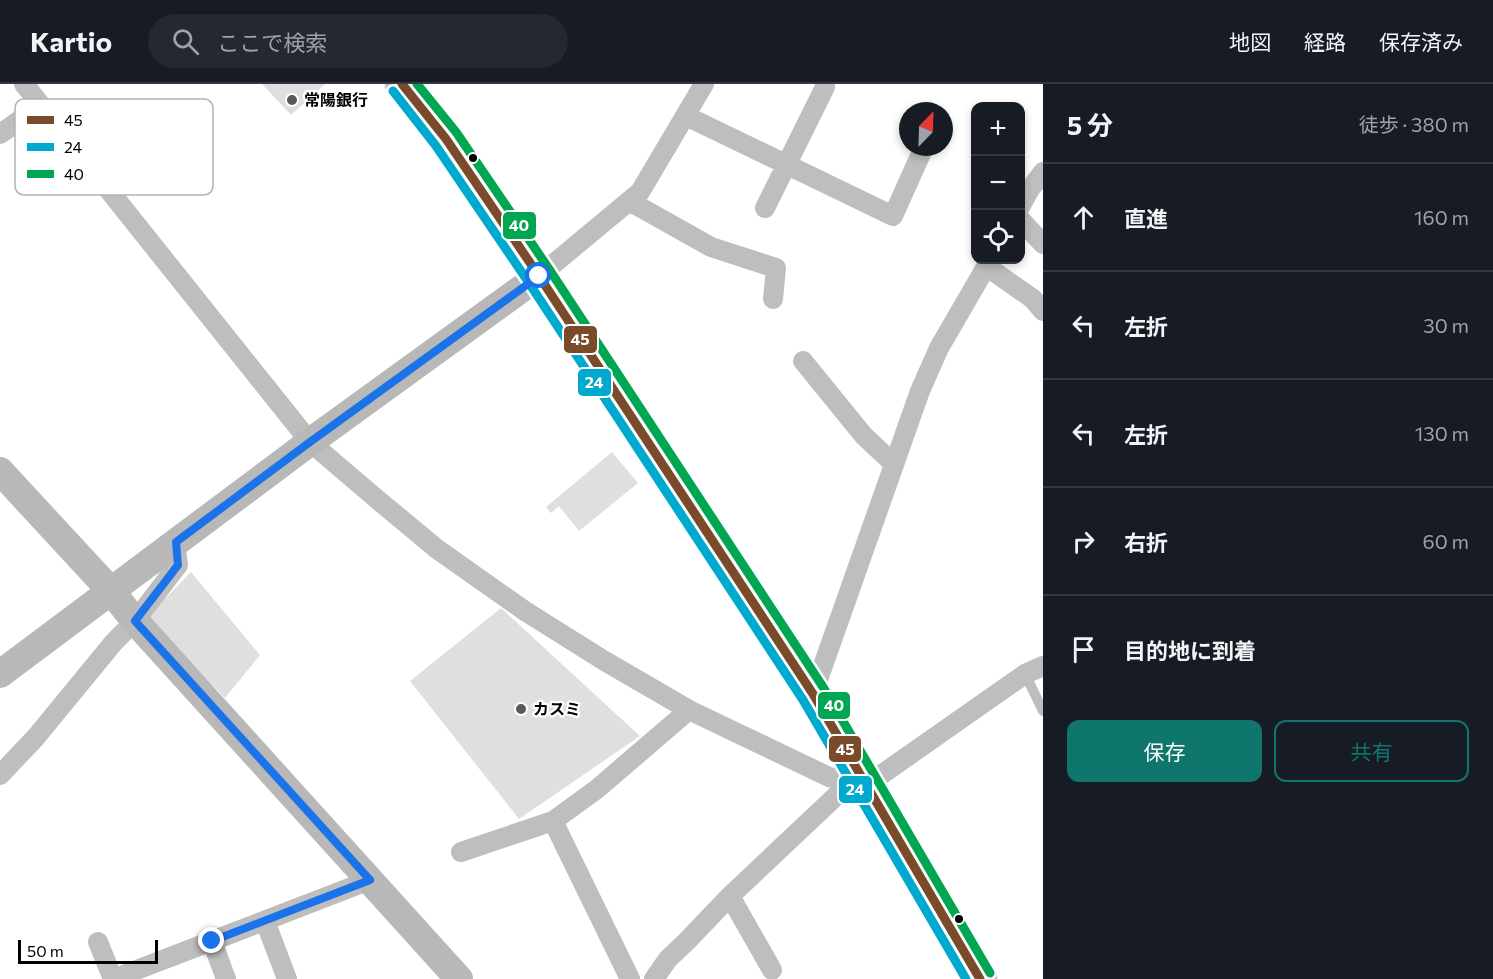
<!DOCTYPE html>
<html lang="ja">
<head>
<meta charset="utf-8">
<style>
	body { margin:0; font-family:Commissioner,"Noto Sans JP",sans-serif; background:#242831; color:#f1f3f6 }
	.controls { position:absolute; right:18px; top:18px; display:grid; overflow:hidden; border-radius:12px; box-shadow:0 3px 9px #0003 }
	.controls button { width:54px; height:54px; display:grid; place-items:center; padding:0; border:0; border-bottom:2px solid #363941; background:#171b24; color:#f1f3f6; font:30px sans-serif }
	.compass { position:absolute; left:899px; top:18px; width:54px; height:54px; border-radius:50%; background:#171b24; box-shadow:0 3px 9px #0003; rotate:23deg }
	.scale { position:absolute; left:18px; bottom:15px; width:140px; box-sizing:border-box; padding-left:6px; border:3px solid #000; border-top:0; font-size:16px; line-height:21px; white-space:nowrap; color:#000; -webkit-text-stroke:4px #fff; paint-order:stroke }
	.stop { position:absolute; width:18px; height:18px; margin:-14px; border:4px solid #1a73e8; border-radius:50%; background:#fff }
	.stop.end { background:#1a73e8; border-color:#fff; box-shadow:0 2px 6px #0008 }
	.list { margin:0; padding:0; list-style:none }
	h2 { display:flex; justify-content:space-between; align-items:center; height:78px; margin:0; padding:0 24px; font-size:26px }
	h2 small { font-size:20px; font-weight:400; color:#9ea1a6 }
	.list li { display:grid; grid-template-columns:39px 1fr auto; gap:18px; align-items:center; box-sizing:border-box; height:108px; padding:0 24px; border-top:2px solid #363941 }
	.list b { display:block; font-size:22px; white-space:nowrap }
	.list em { font-size:20px; font-style:normal; color:#9ea1a6 }
	.actions { display:flex; gap:12px; padding:18px 24px }
	.actions a { flex:1; padding:14px 0; border:2px solid #0f766e; border-radius:12px; text-align:center; font-size:21px; color:#0f766e }
	.actions .main { background:#0f766e; color:#fff }
	.icon { flex:none; width:33px; height:33px; fill:none; stroke:currentColor; stroke-width:2; stroke-linecap:round; stroke-linejoin:round }
	.map { position:relative; flex:none; width:1043px; height:895px; overflow:hidden }
	header { display:flex; align-items:center; gap:36px; box-sizing:border-box; height:84px; padding:0 30px; background:#171b24; border-bottom:2px solid #363941 }
	header strong { font-size:28px }
	nav { display:flex; gap:33px; margin-inline-start:auto; font-size:21px }
	.search { width:420px; height:54px; background:#242831; display:flex; align-items:center; gap:15px; box-sizing:border-box; padding:0 21px; border-radius:33px; color:#9ea1a6; font-size:22px }
	main { display:flex }
	aside { flex:1; background:#171b24 }
	.map>svg:first-child { display:block }
	.building { fill:#dfdfdf }
	.lines { fill:none; stroke-linecap:round; stroke-linejoin:round }
	.highway-casing { stroke:#dbdbdb; stroke-width:35 }
	.lane { stroke:#bebebe; stroke-width:10 }
	.street { stroke:#bebebe; stroke-width:20 }
	.secondary { stroke:#b8b8b8; stroke-width:28 }
	.highway { stroke:#bebebe; stroke-width:33 }
	.bus-1-casing { stroke:#fff; stroke-width:14 }
	.bus-2-casing { stroke:#fff; stroke-width:14 }
	.bus-3-casing { stroke:#fff; stroke-width:14 }
	.bus-1 { stroke:#7a4b2a; stroke-width:9 }
	.bus-2 { stroke:#00a9ce; stroke-width:9 }
	.bus-3 { stroke:#00a651; stroke-width:9 }
	.route { stroke:#1a73e8; stroke-width:8 }
	.poi-dot { fill:#595959; stroke:#fff; stroke-width:2 }
	.bus-dot { fill:#000; stroke:#fff; stroke-width:2 }
	.labels { text-anchor:middle; stroke-width:4.5; stroke-linejoin:round; paint-order:stroke }
	.poi-label { font-size:16px; font-weight:bold; fill:#000; stroke:#fff; text-anchor:start }
	.key { fill:#fff; stroke:#b2b2b2; stroke-width:1.5 }
	.key-label { font-size:16px; fill:#000 }
	.line-badge { stroke:#fff; stroke-width:2 }
	.badge-label { font-size:16px; text-anchor:middle; font-weight:bold; fill:#fff }
</style>
</head>
<body>
<header>
<strong>Kartio</strong>
<div class="search"><svg class="icon" aria-label="search" viewBox="0 0 24 24"><circle cx="10" cy="10" r="6"/><path d="M15 15l6 6"/></svg>ここで検索</div>
<nav><a>地図</a><a>経路</a><a>保存済み</a></nav>
</header>
<main>
<div class="map">
<svg width="1043" height="895" viewBox="0 0 1043 895">
	<rect width="100%" height="100%" fill="#fff"/>
	<path class="building" d="M262,0h63l-34,31z
		M612,368l26,31 -59,48 -20,-25 -8,7 -5,-6z
		M191,488l69,83 -35,43 -78,-81z
		M501,524l139,128 -121,83 -109,-138z"/>
	<g class="lines">
		<g class="highway-casing">
			<path id="highway" d="M402,0l44,55 93,137 274,418 52,87 115,198"/>
		</g>
		<path class="lane" d="M1025,590l18,37"/>
		<path class="street" d="M24,0l286,358 68,58 59,49 88,62 78,49 86,50 140,67 11,3 25,1
			M686,32l207,100 31,-69
			M0,50l40,-28
			M629,117l82,46 65,21 -3,31
			M1020,123l10,-18 13,-17
			M765,124l60,-121
			M1020,135l23,25
			M986,182l47,33 10,12
			M539,192l101,-84 64,-108
			M803,277l61,75 30,28
			M813,610l107,-303 19,-43 51,-88
			M0,691l36,-38 78,-95 21,-21 43,-56 -3,-23
			M553,737l77,158
			M461,768l92,-31 44,-32 92,-79
			M730,812l42,74
			M265,837l22,58
			M212,857l14,38
			M98,858l15,37 257,-99
			M654,895l14,-20 19,-18 43,-45 106,-100c12,-9 27,-15 42,-19l147,-103 18,-8"/>
		<path class="secondary" d="M0,387l111,120 24,30 324,358
			M0,590l310,-232 229,-166"/>
		<use href="#highway" class="highway"/>
		<g class="bus-1-casing">
			<path id="bus-1" d="M402,0l44,55 93,137 274,418 167,285"/>
		</g>
		<g class="bus-2-casing">
			<path id="bus-2" d="M393,7l43,55 93,137 274,417 163,279"/>
		</g>
		<g class="bus-3-casing">
			<path id="bus-3" d="M417,0l39,48 93,137 274,418 167,286"/>
		</g>
		<use href="#bus-1" class="bus-1"/>
		<use href="#bus-2" class="bus-2"/>
		<use href="#bus-3" class="bus-3"/>
	</g>
	<g class="lines">
		<path class="route" d="M212,857l158,-61 -235,-259 43,-56 -2,-23 134,-100 229,-166"/>
	</g>
	<g class="poi-dot">
		<circle cx="292" cy="16" r="6"/>
		<circle cx="521" cy="625" r="6"/>
	</g>
	<g class="bus-dot">
		<circle cx="473" cy="74" r="5"/>
		<circle cx="959" cy="835" r="5"/>
	</g>
	<g class="labels">
		<g class="poi-label">
			<text x="304" y="22">常陽銀行</text>
			<text x="533" y="631">カスミ</text>
		</g>
	</g>
	<rect x="15" y="15" width="198" height="96" rx="9" class="key"/>
	<rect x="27" y="32" width="27" height="8" fill="#7a4b2a"/>
	<rect x="27" y="59" width="27" height="8" fill="#00a9ce"/>
	<rect x="27" y="86" width="27" height="8" fill="#00a651"/>
	<g class="key-label">
		<text x="64" y="42">45</text>
		<text x="64" y="69">24</text>
		<text x="64" y="96">40</text>
	</g>
	<g class="line-badge">
		<rect x="502" y="127" width="35" height="29" rx="6" fill="#00a651"/>
		<rect x="563" y="241" width="35" height="29" rx="6" fill="#7a4b2a"/>
		<rect x="577" y="284" width="35" height="29" rx="6" fill="#00a9ce"/>
		<rect x="817" y="607" width="34" height="29" rx="6" fill="#00a651"/>
		<rect x="828" y="651" width="34" height="28" rx="6" fill="#7a4b2a"/>
		<rect x="838" y="691" width="35" height="29" rx="6" fill="#00a9ce"/>
	</g>
	<g class="badge-label">
		<text x="519" y="147">40</text>
		<text x="580" y="261">45</text>
		<text x="594" y="304">24</text>
		<text x="834" y="627">40</text>
		<text x="845" y="671">45</text>
		<text x="855" y="711">24</text>
	</g>
</svg>
<div class="controls">
<button>+</button>
<button>−</button>
<button><svg class="icon" aria-label="locate" viewBox="0 0 24 24"><circle cx="12" cy="12" r="6"/><path d="M12 2v4M12 18v4M2 12h4M18 12h4"/></svg></button>
</div>
<svg class="compass" viewBox="-18 -18 36 36"><path d="M0-13l5 13h-10z" fill="#e53935"/><path d="M0 13l5-13h-10z" fill="#9ea1a6"/></svg>
<div class="scale">50 m</div>
<div class="stop" style="left:539px;top:192px"></div>
<div class="stop end" style="left:212px;top:857px"></div>
</div>
<aside>
<h2>5 分<small>徒歩 · 380 m</small></h2>
<ul class="list">
<li><svg class="icon" aria-label="ahead" viewBox="0 0 24 24"><path d="M12 20V5M6 11l6-6 6 6"/></svg><div><b>直進</b></div><em>160 m</em></li>
<li><svg class="icon" aria-label="left" viewBox="0 0 24 24"><path d="M17 20v-9H6M10 6l-5 5 5 5"/></svg><div><b>左折</b></div><em>30 m</em></li>
<li><svg class="icon" aria-label="left" viewBox="0 0 24 24"><path d="M17 20v-9H6M10 6l-5 5 5 5"/></svg><div><b>左折</b></div><em>130 m</em></li>
<li><svg class="icon" aria-label="right" viewBox="0 0 24 24"><path d="M7 20v-9h11M14 6l5 5-5 5"/></svg><div><b>右折</b></div><em>60 m</em></li>
<li><svg class="icon" aria-label="arrive" viewBox="0 0 24 24"><path d="M6 21V4h12l-3 4 3 4H6"/></svg><div><b>目的地に到着</b></div></li>
</ul>
<div class="actions"><a class="main">保存</a><a>共有</a></div>
</aside>
</main>
</body>
</html>
